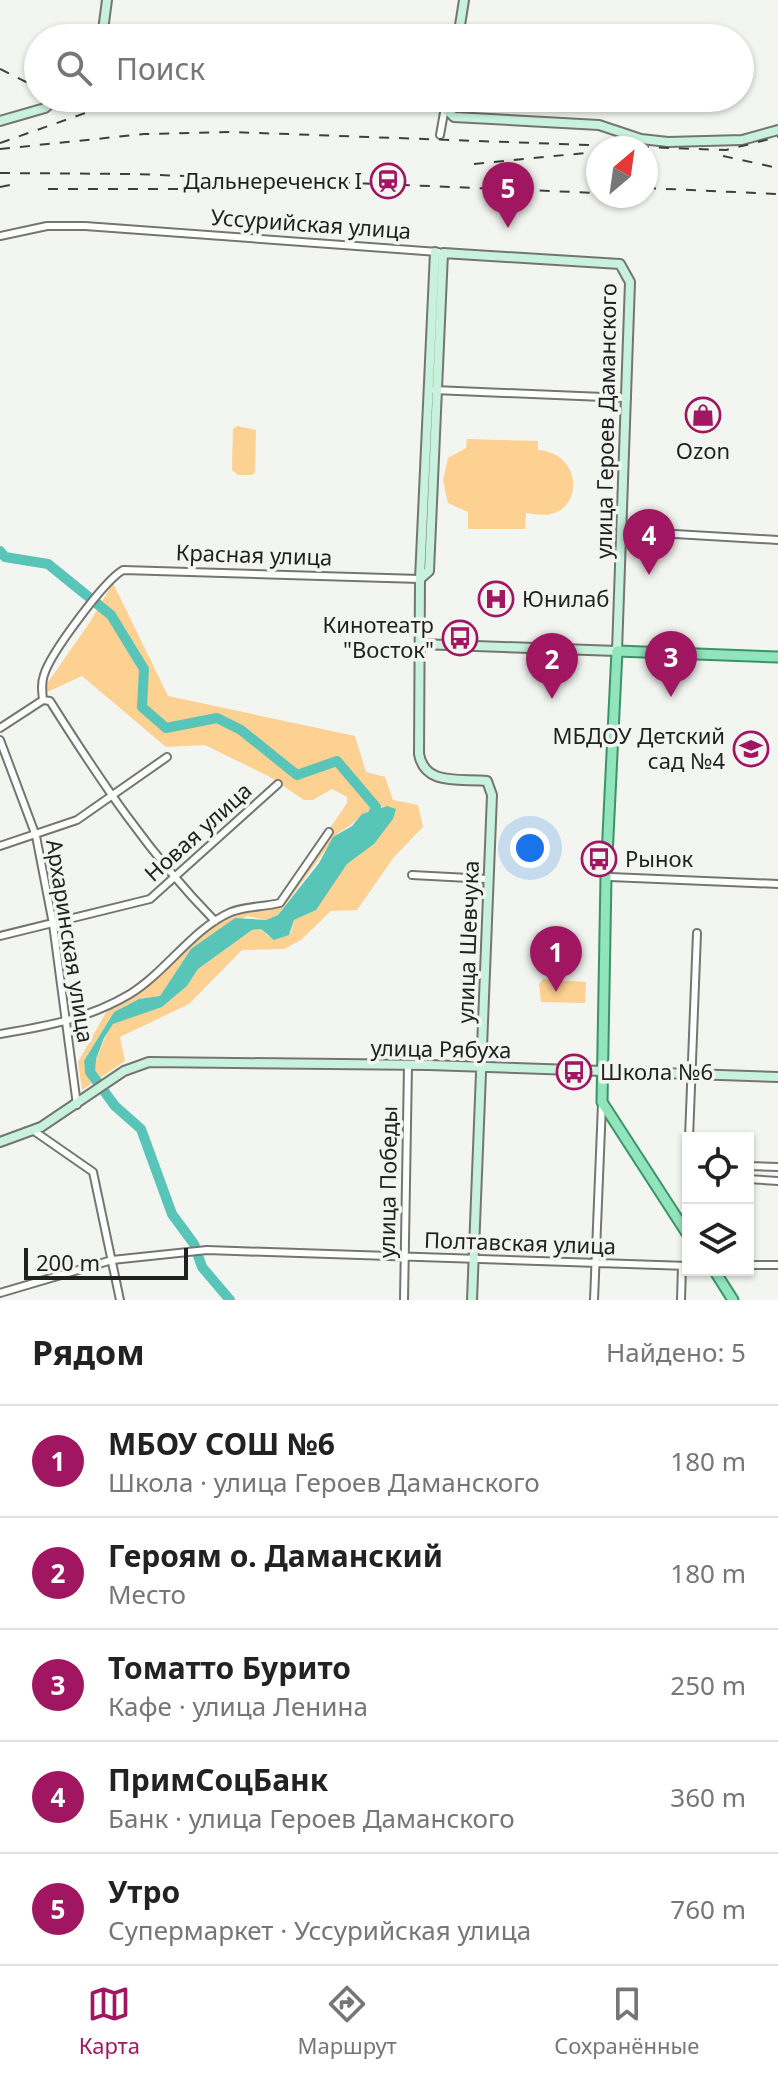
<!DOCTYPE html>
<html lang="ru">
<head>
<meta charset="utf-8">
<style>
	body { margin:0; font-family:"Noto Sans",sans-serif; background:#f6f6f6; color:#222 }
	.controls { position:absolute; right:24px; bottom:24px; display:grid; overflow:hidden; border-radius:0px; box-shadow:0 2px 6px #0004 }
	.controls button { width:72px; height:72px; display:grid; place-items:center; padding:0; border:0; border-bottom:2px solid #e0e0e0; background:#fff; color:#222; font:40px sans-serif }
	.compass { position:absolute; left:586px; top:136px; width:72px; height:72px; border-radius:50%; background:#fff; box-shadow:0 2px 6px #0004; rotate:29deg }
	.scale { position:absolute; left:24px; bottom:20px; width:164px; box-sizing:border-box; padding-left:8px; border:4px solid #1f201f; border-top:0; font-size:22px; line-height:28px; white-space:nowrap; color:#1f201f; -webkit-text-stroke:6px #f2f5f0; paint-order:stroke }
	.you { position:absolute; left:530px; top:848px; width:28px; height:28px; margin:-20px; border:6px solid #fff; border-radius:50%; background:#1a73e8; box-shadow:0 0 0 12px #1a73e833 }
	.badge { display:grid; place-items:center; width:52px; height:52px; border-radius:50%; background:#a01661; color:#fff; font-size:26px; font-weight:700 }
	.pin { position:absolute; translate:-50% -66px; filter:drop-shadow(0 2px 4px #0008) }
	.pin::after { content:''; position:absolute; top:42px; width:28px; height:24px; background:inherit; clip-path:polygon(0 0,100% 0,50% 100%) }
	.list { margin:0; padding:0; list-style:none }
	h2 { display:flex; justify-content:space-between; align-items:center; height:104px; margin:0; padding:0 32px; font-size:34px }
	h2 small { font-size:26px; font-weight:400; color:#767676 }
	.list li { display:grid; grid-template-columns:52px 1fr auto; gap:24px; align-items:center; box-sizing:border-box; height:112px; padding:0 32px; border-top:2px solid #e0e0e0 }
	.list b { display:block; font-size:30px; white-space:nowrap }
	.list p { margin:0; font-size:26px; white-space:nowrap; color:#767676 }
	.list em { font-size:26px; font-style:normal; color:#767676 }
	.icon { flex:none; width:44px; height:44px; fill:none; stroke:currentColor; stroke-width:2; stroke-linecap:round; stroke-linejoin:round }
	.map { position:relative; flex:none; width:778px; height:1300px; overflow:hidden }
	.search { position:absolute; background:#fff; box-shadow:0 2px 6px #0004; left:24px; right:24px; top:24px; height:88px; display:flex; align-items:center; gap:20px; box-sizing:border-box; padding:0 28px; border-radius:44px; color:#767676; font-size:30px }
	.sheet { height:664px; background:#fff }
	nav { display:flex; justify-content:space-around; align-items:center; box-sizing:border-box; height:112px; border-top:2px solid #e0e0e0; background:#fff; font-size:22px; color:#767676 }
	nav a { display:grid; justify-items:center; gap:4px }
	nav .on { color:#a01661 }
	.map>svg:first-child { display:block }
	.green { fill:#fcd192; fill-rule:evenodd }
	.water { fill:#59c5b9 }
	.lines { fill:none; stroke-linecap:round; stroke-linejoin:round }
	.river { stroke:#59c5b9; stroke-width:10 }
	.street-casing { stroke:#747672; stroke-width:10 }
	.secondary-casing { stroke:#747672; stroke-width:12 }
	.primary-casing { stroke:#3a9468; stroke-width:13 }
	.street { stroke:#fff; stroke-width:6 }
	.secondary { stroke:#c8f2de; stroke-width:8 }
	.primary { stroke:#92e4bc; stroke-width:9 }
	.rail { stroke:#3f403e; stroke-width:2; stroke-dasharray:10 10; stroke-linecap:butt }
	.labels { text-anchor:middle; stroke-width:7; stroke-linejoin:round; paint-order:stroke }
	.poi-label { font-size:22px; fill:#1f201f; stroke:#f2f5f0; text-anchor:end }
	.street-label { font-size:22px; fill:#1f201f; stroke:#f2f5f0 }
</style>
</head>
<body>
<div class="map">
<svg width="778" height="1300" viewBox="0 0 778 1300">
	<rect width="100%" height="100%" fill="#f2f5f0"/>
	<path class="green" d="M237,426l19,4 -1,42 -3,3h-14l-6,-5 1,-41z
		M467,439l71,2v9c43,3 46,56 13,64 -7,2 -17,0 -25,-1l-1,16h-57v-17l-20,-9 -5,-23 5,-22 18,-10z
		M113,583l55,113 187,40 11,36 19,5 8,23 25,5 5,22 -29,30 -37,53 -26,1 -30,29 -17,9 -42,1 -53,54 -69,33 5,24 -43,29 -4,-28 31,-55 32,-18 76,-69 19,-10 41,-4 70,-103v-6l-15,-8 -19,11h-9l-34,-23 -65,-32 -39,2 -84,-71 -37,17 -1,-5 46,-66zM387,806l-13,38 -27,20 -34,47 -19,9 -3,13 -23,3 -7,-7 -9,1 -54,39 -11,17 -25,21 -46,15 -7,6 -17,42 -8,-9 30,-49 25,-13 21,-3 31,-47 56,-33 19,4 12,-5 60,-82c19,-10 27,-25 49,-27z
		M543,979l43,3 -1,21 -44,-1 -2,-18z"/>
	<path class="water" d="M387,806l9,3 -3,10 -19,25 -27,20 -31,46 -22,10 -5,15 -15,5 -13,-11 -9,1 -54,39 -11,17 -25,21 -49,17 -9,14 -12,32h-7l-1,-9 30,-49 25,-13 21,-3 31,-47 44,-31 31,2 12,-5 41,-52 14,-26 19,-11 10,-12z"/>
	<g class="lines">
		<path class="river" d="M0,551l5,6 43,7 63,51 33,54 -2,38 24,21 51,-10 24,12 56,45 40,-14 39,46 -5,12
			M91,1059l-1,13 25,34 26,23 31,85 22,30 8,23 28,33"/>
		<g class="street-casing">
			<path id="street" d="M440,135l5,-28
				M0,236l47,-10h38l353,26
				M434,390l193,8
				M624,531l154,9
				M43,700c-1,-9 -2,-17 1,-25 6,-21 60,-94 79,-105l297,9
				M43,700l7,1c49,78 100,154 165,220
				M0,728l43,-28
				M0,740l36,96 17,88 24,181
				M0,846l77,-26 90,-63
				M412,875l76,4
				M610,877l168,7
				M0,936l150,-37 128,-115
				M0,1034c47,-8 88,-15 130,-40 36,-22 62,-65 101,-82 16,-6 32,-5 49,-9l49,-71
				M34,1131l59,41 27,128
				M689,1138l8,-205
				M748,1166l30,1
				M748,1179l30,2
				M687,1229l1,-49
				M748,1265h30
				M0,1293l112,-33 95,-10 481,16
				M404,1300l4,-235
				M594,1300l8,-196
				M681,1300l1,-34"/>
		</g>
		<g class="secondary-casing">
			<path id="secondary" d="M102,38l5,-38
				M458,38l6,-38
				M446,98l1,12 7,7 145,8 42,14 27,3 74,-2 36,-10
				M0,121l45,-13 11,-10
				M435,252l-15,327 -1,175c6,33 42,24 68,27l5,14 -20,505
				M420,579l9,-8 14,-318 177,11 10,18 -13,369 -197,-7
				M0,1142l41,-15 83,-56 25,-9 280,3 349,12"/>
		</g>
		<g class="primary-casing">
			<path id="primary" d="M688,1235l-86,-133 4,-225 11,-226 161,6
				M714,1270l19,30"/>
		</g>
		<use href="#street" class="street"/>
		<use href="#secondary" class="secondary"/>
		<use href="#primary" class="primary"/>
		<path class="rail" d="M0,69l38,19
			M0,143l128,-45
			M0,149l144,-15 87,-2 495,18 52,-13
			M723,156l55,12
			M474,164l111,-11
			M0,173l135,1 463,19
			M0,187l14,-3
			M646,188l132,6
			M48,189h207"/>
	</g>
	<defs>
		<g id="station-ring" transform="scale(1.8)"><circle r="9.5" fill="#f2f5f0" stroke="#a01661" stroke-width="1.5"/><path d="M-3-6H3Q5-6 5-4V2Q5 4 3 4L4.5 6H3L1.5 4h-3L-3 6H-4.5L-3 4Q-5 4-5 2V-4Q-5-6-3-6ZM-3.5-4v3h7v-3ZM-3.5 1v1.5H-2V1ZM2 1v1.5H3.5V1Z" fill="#a01661"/></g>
		<g id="shop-ring" transform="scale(1.8)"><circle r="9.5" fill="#f2f5f0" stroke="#a01661" stroke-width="1.5"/><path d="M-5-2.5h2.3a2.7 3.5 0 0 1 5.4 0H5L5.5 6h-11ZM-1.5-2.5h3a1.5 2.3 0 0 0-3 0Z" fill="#a01661"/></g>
		<g id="hospital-ring" transform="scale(1.8)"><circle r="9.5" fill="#f2f5f0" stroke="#a01661" stroke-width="1.5"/><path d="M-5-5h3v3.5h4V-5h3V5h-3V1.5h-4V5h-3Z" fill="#a01661"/></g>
		<g id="bus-ring" transform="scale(1.8)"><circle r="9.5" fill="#f2f5f0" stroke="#a01661" stroke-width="1.5"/><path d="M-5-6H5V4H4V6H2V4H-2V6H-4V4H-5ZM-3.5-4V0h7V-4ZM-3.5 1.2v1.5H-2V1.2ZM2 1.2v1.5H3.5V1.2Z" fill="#a01661"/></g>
		<g id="school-ring" transform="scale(1.8)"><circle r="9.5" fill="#f2f5f0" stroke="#a01661" stroke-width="1.5"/><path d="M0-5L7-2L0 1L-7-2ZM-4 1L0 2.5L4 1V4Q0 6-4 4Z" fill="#a01661"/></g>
	</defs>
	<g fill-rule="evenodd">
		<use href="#station-ring" x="388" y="181"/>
		<use href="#shop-ring" x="703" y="415"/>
		<use href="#hospital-ring" x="496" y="599"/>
		<use href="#bus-ring" x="460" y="638"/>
		<use href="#school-ring" x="751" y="749"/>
		<use href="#bus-ring" x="599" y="859"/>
		<use href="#bus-ring" x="574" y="1072"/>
	</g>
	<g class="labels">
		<g class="poi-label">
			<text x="362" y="189">Дальнереченск I</text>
			<text x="703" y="459" text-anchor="middle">Ozon</text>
			<text x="522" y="607" text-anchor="start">Юнилаб</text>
			<text x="434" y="633">Кинотеатр<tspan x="434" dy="25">"Восток"</tspan></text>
			<text x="725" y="744">МБДОУ Детский<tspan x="725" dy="25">сад №4</tspan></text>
			<text x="625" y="867" text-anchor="start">Рынок</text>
			<text x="600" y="1080" text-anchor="start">Школа №6</text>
		</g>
		<g class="street-label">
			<text transform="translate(311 224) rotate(4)" y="8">Уссурийская улица</text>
			<text transform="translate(606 421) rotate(-89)" y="8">улица Героев Даманского</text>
			<text transform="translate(254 555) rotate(2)" y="8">Красная улица</text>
			<text transform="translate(198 832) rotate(-42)" y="8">Новая улица</text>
			<text transform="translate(70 941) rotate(81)" y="8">Архаринская улица</text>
			<text transform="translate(468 942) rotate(-88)" y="8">улица Шевчука</text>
			<text transform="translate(441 1049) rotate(1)" y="8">улица Рябуха</text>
			<text transform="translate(388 1182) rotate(-89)" y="8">улица Победы</text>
			<text transform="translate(520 1243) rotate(2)" y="8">Полтавская улица</text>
		</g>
	</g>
</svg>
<div class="controls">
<button><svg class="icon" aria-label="locate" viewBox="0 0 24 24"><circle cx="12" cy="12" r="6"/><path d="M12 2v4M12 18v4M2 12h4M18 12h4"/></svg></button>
<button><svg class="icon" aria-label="layers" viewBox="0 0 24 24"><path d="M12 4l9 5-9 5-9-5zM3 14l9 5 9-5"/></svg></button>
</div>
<svg class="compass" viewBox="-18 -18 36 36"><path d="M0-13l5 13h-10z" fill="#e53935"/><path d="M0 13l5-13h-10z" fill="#767676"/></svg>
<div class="scale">200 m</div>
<div class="you"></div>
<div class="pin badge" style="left:556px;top:992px">1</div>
<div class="pin badge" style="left:552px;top:699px">2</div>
<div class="pin badge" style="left:671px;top:697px">3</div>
<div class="pin badge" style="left:649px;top:575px">4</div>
<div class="pin badge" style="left:508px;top:228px">5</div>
<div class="search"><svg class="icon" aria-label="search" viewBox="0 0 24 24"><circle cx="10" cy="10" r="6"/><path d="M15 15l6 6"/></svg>Поиск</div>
</div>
<section class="sheet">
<h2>Рядом<small>Найдено: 5</small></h2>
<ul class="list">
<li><span class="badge">1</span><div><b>МБОУ СОШ №6</b><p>Школа · улица Героев Даманского</p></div><em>180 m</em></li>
<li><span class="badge">2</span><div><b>Героям о. Даманский</b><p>Место</p></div><em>180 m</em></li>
<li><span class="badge">3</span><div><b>Томатто Бурито</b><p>Кафе · улица Ленина</p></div><em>250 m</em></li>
<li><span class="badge">4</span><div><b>ПримСоцБанк</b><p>Банк · улица Героев Даманского</p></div><em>360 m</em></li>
<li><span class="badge">5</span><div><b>Утро</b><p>Супермаркет · Уссурийская улица</p></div><em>760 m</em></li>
</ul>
</section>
<nav>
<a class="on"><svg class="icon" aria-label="map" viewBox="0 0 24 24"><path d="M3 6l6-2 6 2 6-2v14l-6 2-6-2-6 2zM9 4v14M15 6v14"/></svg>Карта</a>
<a><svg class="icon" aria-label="directions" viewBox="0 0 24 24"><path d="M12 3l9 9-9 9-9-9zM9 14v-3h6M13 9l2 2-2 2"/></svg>Маршрут</a>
<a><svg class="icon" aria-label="saved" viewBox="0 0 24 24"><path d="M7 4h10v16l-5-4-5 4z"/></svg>Сохранённые</a>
</nav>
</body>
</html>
